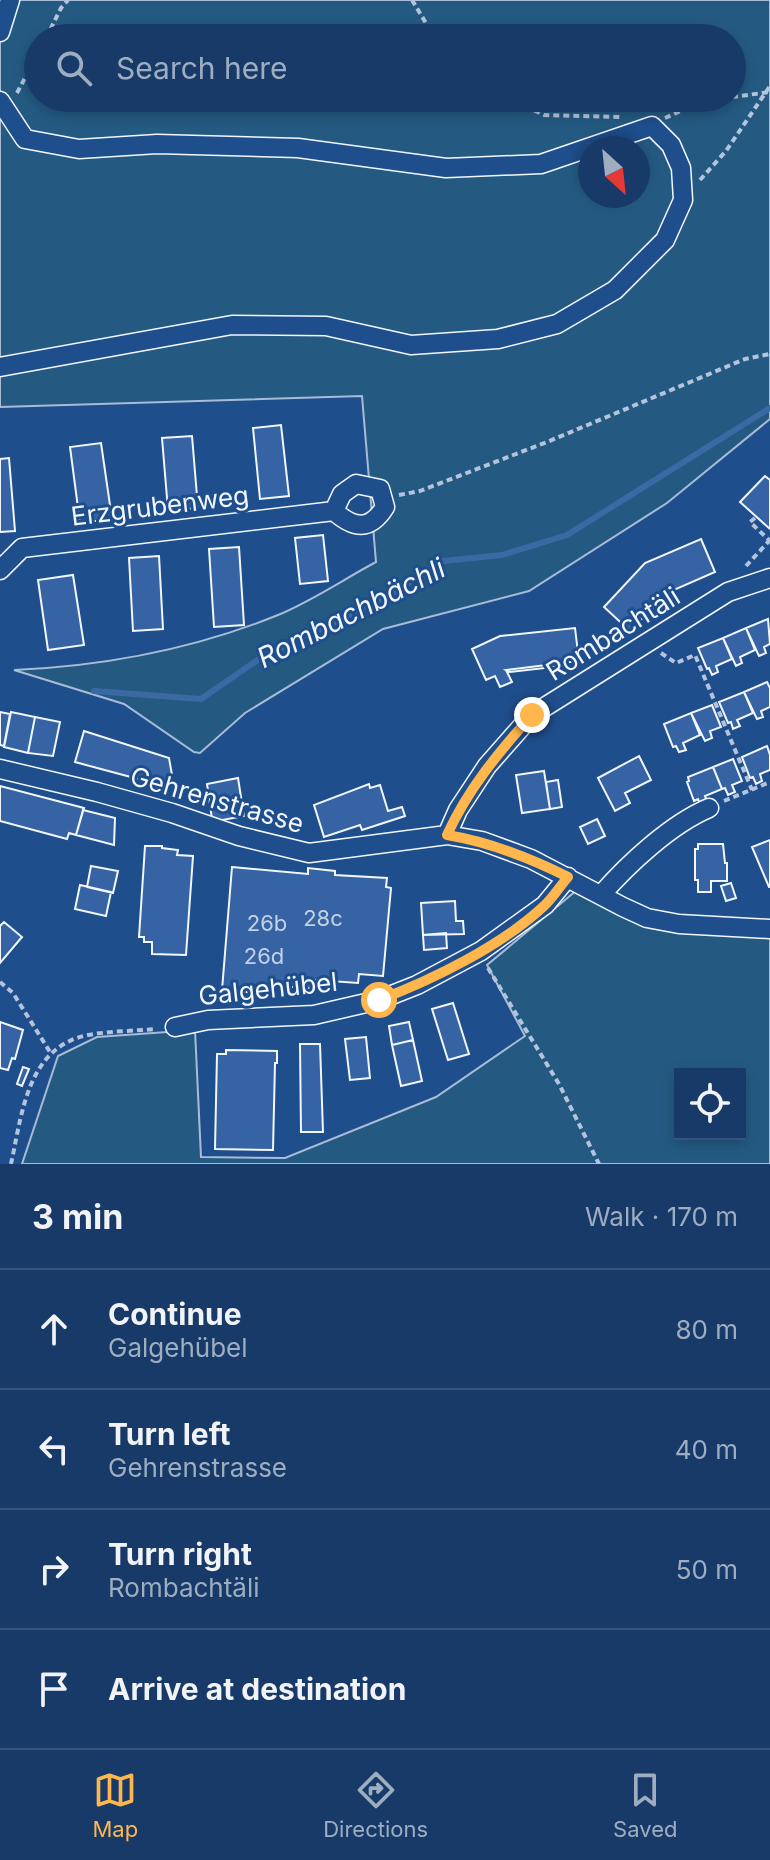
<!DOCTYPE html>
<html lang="en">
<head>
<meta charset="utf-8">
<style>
	body { margin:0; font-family:Inter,sans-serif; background:#244571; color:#f1f3f6 }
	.controls { position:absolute; right:24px; bottom:24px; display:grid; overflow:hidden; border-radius:0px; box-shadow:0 4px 12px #0003 }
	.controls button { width:72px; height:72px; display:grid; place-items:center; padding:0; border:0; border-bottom:2px solid #36547d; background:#173a69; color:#f1f3f6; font:40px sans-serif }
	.compass { position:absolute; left:578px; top:136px; width:72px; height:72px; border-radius:50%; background:#173a69; box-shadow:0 4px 12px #0003; rotate:153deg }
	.stop { position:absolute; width:24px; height:24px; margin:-18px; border:6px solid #ffb74d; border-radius:50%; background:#fff }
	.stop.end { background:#ffb74d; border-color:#fff; box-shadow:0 2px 8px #0008 }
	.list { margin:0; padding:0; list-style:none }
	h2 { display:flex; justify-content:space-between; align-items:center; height:104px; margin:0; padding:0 32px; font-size:34px }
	h2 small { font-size:26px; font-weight:400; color:#9eadc0 }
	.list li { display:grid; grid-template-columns:52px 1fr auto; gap:24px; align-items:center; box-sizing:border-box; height:120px; padding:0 32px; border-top:2px solid #36547d }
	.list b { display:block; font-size:30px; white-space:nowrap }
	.list p { margin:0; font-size:26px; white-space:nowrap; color:#9eadc0 }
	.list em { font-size:26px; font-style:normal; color:#9eadc0 }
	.icon { flex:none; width:44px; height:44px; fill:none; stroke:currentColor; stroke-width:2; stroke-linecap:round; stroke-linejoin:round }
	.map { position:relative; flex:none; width:770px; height:1164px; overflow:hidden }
	.search { position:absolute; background:#173a69; box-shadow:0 4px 12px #0003; left:24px; right:24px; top:24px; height:88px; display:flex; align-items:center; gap:20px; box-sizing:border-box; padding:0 28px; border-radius:44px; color:#9eadc0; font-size:30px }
	.sheet { height:584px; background:#173a69 }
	nav { display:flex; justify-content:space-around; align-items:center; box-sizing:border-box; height:112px; border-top:2px solid #36547d; background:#173a69; font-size:22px; color:#9eadc0 }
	nav a { display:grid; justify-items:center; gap:4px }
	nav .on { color:#ffb74d }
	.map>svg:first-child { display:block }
	.green { fill:#245a82; stroke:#a8bbd7; stroke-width:2; fill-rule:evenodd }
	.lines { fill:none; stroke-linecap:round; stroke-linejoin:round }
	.stream { stroke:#3b69a3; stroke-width:6 }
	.building { fill:#3563a3; stroke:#f2f6ff; stroke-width:2 }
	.street-casing { stroke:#f2f6ff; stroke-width:21 }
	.path { stroke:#b3c4dc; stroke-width:4; stroke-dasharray:6 4; stroke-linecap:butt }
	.street { stroke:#1f4e8c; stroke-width:18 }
	.route { stroke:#ffb74d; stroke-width:10 }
	.labels { text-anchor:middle; stroke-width:6; stroke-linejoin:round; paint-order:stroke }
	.number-label { font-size:22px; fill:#c3d1e8 }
	.street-label { font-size:26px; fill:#f2f6ff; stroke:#1f4e8c }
	.water-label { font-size:28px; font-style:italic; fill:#f2f6ff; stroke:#1f4e8c }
</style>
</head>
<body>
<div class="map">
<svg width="770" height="1164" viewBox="0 0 770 1164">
	<rect width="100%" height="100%" fill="#1f4e8c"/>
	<path class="green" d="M0,0h770v419l-103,84 -138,88 -146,38 -138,84 -45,40 -6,-1 -70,-48 -110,-34c90,-4 180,-21 264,-55 34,-14 66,-36 98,-53l-14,-166 -362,11zM38,38h694v60h-694zM590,148h48v48h-48z
		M577,890l50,29 38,9 105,7v229h-748l36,-108 39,-19 98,-7 6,127 84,1 151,-61 89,-61 -38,-71zM680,1074h60v60h-60z"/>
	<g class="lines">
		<path class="stream" d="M94,691l107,8 61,-42 128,-62 53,-34 59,-6 65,-20 203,-127"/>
	</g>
	<path class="building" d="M281,425l8,71 -29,3 -7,-71z
		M192,436l6,72 -30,2 -6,-72z
		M101,443l11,76 -32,4 -10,-76z
		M9,458l6,73 -15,1v-73z
		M765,476l5,4v49l-30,-27z
		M323,535l5,46 -28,3 -5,-46z
		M701,539l14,33 -46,20 -39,39 -26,-24 41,-44z
		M239,547l5,78 -30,2 -5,-78z
		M159,556l4,73 -30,2 -4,-73z
		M73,575l11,70 -36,5 -10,-70z
		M768,619l2,25 -6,3 2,6 -7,3 -13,-28z
		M575,628l4,33 -73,9 6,12 -12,5 -5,-11 -9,4 -14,-31 28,-13z
		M746,628l9,22 -15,7 2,6 -6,3 -13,-28z
		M723,638l9,21 -16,7 2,6 -6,3 -3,-7 -2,1 -9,-21z
		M562,663l1,3 -53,6 -4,-2z
		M767,682l3,6v19l-9,4 2,6 -6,2 -13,-27z
		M744,692l9,21 -16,7 3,6 -7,3 -2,-7 -3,1 -9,-21z
		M712,705l9,22 -11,4 2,7 -7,3 -14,-28z
		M0,712l10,2 -6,32 -4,-1z
		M11,712l24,5 -7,36 -24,-6z
		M691,713l9,22 -17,8 3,7 -7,2 -3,-6 -3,1 -9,-23z
		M35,717l25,5 -7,34 -25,-3z
		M84,731l85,27 3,17 -4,12 -93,-25z
		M767,746l3,9v15l-10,4 2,7 -6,3 -3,-7 -3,1 -8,-21z
		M639,756l12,24 -26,13 5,10 -15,8 -17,-33z
		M733,759l9,22 -10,4 3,7 -7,3 -3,-7 -3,1 -9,-22z
		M713,767l9,22 -17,7 3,7 -7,3 -3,-7 -4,2 -7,-19 2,-1 -1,-4z
		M544,771l6,38 -28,4 -6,-38z
		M238,778l6,38 -27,5 -5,-2 -5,-35z
		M558,780l4,27 -12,2 -4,-27z
		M369,784l1,4 10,-3 8,26 14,-4 3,9 -43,14 -2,-5 -36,12 -10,-32z
		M0,786l84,22 -8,27 -7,-2 -2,6 -67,-18z
		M83,810l32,8 -1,27 -38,-10z
		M597,819l8,17 -17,8 -8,-17z
		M770,840v47h-1l-17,-40z
		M698,844h25l2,19h2v18h-16v11h-13v-12h-3v-31h3z
		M145,846h17v2l16,2 -1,5 16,1 -7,99 -34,-1v-12h-8v-5h-5z
		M91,866l27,5 -5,22 -26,-6z
		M232,867l76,7v-6l27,3v4l52,3 -1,9 5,1 -8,88 -24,-2 -1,9 -42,-3 -1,9 -55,-5 -2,9 -36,-3z
		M731,883l5,15 -10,3 -5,-15z
		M80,885l31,7 -5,24 -31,-7z
		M455,901l1,20h7l1,13 -41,1 -2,-32z
		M4,922l18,15 -22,26v-37z
		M446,933l1,15 -23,2 -1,-15z
		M453,1003l16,51 -21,6 -16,-51z
		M0,1022l23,8 -8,29 -3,-1 -4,12 -8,-2z
		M409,1022l4,18 -21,5 -3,-19z
		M366,1037l4,41 -20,2 -5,-41z
		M413,1040l9,41 -21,5 -9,-41z
		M300,1044h20l3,88h-22z
		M226,1050l51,1v12h-2l-2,87 -58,-1 2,-95h9z
		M23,1067l6,2 -7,17 -5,-2z"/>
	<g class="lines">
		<g class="street-casing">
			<path id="street" d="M0,32l10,-32
				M0,101l25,38 54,10 78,-5 141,4 148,20 95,-4 111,-38 19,19 10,23 2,32 -18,40 -50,50 -58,34 -59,15 -87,6 -85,-19 -94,-1 -232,42
				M0,570l22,-22 312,-37c20,18 36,20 51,-4l-5,-18 -24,-5 -14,10 -8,17
				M0,769l97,23 75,21 67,23 70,17 138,-18 35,6 49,18 92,48 24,11 32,6 91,5
				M447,835l11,-25 29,-44 45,-51 196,-123 42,-14
				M601,895c27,-31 70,-71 108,-87
				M175,1027l33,-7 106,-5 65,-15 38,-15 64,-34 64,-46 23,-28"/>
		</g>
		<path class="path" d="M412,0l23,38
			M46,38l15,-30 7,-8
			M17,93l21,-40
			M732,97l38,-5
			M507,98l37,17 77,2
			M665,118l36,-16 27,-4
			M700,180l26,-29 44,-65
			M399,495l21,-4 127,-49 198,-83 25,-5
			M755,518l-5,4 20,19
			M746,566l24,-26
			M661,653l15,10 19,-8 57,135
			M724,801l46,-19
			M488,968l71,116 40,80
			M0,982l13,11 37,59
			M11,1164c11,-50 16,-117 77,-129 22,-4 46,-4 68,-6"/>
		<use href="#street" class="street"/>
	</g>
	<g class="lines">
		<path class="route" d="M379,1000c55,-21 122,-54 165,-94 9,-8 16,-20 24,-29 -40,-20 -78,-35 -121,-42 21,-46 51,-82 85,-120"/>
	</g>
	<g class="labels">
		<g class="number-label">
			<text x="323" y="926">28c</text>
			<text x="267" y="931">26b</text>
			<text x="264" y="964">26d</text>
		</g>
		<g class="street-label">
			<text transform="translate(160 506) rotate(-7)" y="9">Erzgrubenweg</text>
			<text transform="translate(613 634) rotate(-32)" y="9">Rombachtäli</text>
			<text transform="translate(217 800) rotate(16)" y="9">Gehrenstrasse</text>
			<text transform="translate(268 989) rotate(-6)" y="9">Galgehübel</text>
		</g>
		<g class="water-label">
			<text transform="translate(351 613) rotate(-27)" y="10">Rombachbächli</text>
		</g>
	</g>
</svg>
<div class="controls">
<button><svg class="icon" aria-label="locate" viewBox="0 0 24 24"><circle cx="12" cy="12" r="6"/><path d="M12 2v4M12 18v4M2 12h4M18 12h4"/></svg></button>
</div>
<svg class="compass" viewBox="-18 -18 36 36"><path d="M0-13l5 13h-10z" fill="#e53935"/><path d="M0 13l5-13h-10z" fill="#9eadc0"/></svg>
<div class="stop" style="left:379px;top:1000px"></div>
<div class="stop end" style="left:532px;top:715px"></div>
<div class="search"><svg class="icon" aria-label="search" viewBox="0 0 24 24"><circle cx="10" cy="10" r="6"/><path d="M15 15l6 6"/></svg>Search here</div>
</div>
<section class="sheet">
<h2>3 min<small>Walk · 170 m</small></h2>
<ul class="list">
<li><svg class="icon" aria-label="ahead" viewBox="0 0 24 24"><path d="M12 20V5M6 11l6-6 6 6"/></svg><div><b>Continue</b><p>Galgehübel</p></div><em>80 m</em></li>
<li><svg class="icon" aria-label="left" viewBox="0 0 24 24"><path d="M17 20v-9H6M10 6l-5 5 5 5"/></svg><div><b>Turn left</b><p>Gehrenstrasse</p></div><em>40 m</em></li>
<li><svg class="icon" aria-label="right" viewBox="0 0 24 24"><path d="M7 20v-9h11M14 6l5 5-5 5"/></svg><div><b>Turn right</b><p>Rombachtäli</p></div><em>50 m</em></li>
<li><svg class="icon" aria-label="arrive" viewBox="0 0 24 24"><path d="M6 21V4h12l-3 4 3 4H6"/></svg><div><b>Arrive at destination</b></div></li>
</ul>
</section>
<nav>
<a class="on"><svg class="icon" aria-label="map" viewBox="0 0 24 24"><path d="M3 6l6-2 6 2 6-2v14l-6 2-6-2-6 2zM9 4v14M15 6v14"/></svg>Map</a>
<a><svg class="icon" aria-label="directions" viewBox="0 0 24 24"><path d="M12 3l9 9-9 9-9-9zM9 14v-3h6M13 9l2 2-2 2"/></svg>Directions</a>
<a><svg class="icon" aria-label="saved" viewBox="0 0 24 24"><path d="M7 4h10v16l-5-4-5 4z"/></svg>Saved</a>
</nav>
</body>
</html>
